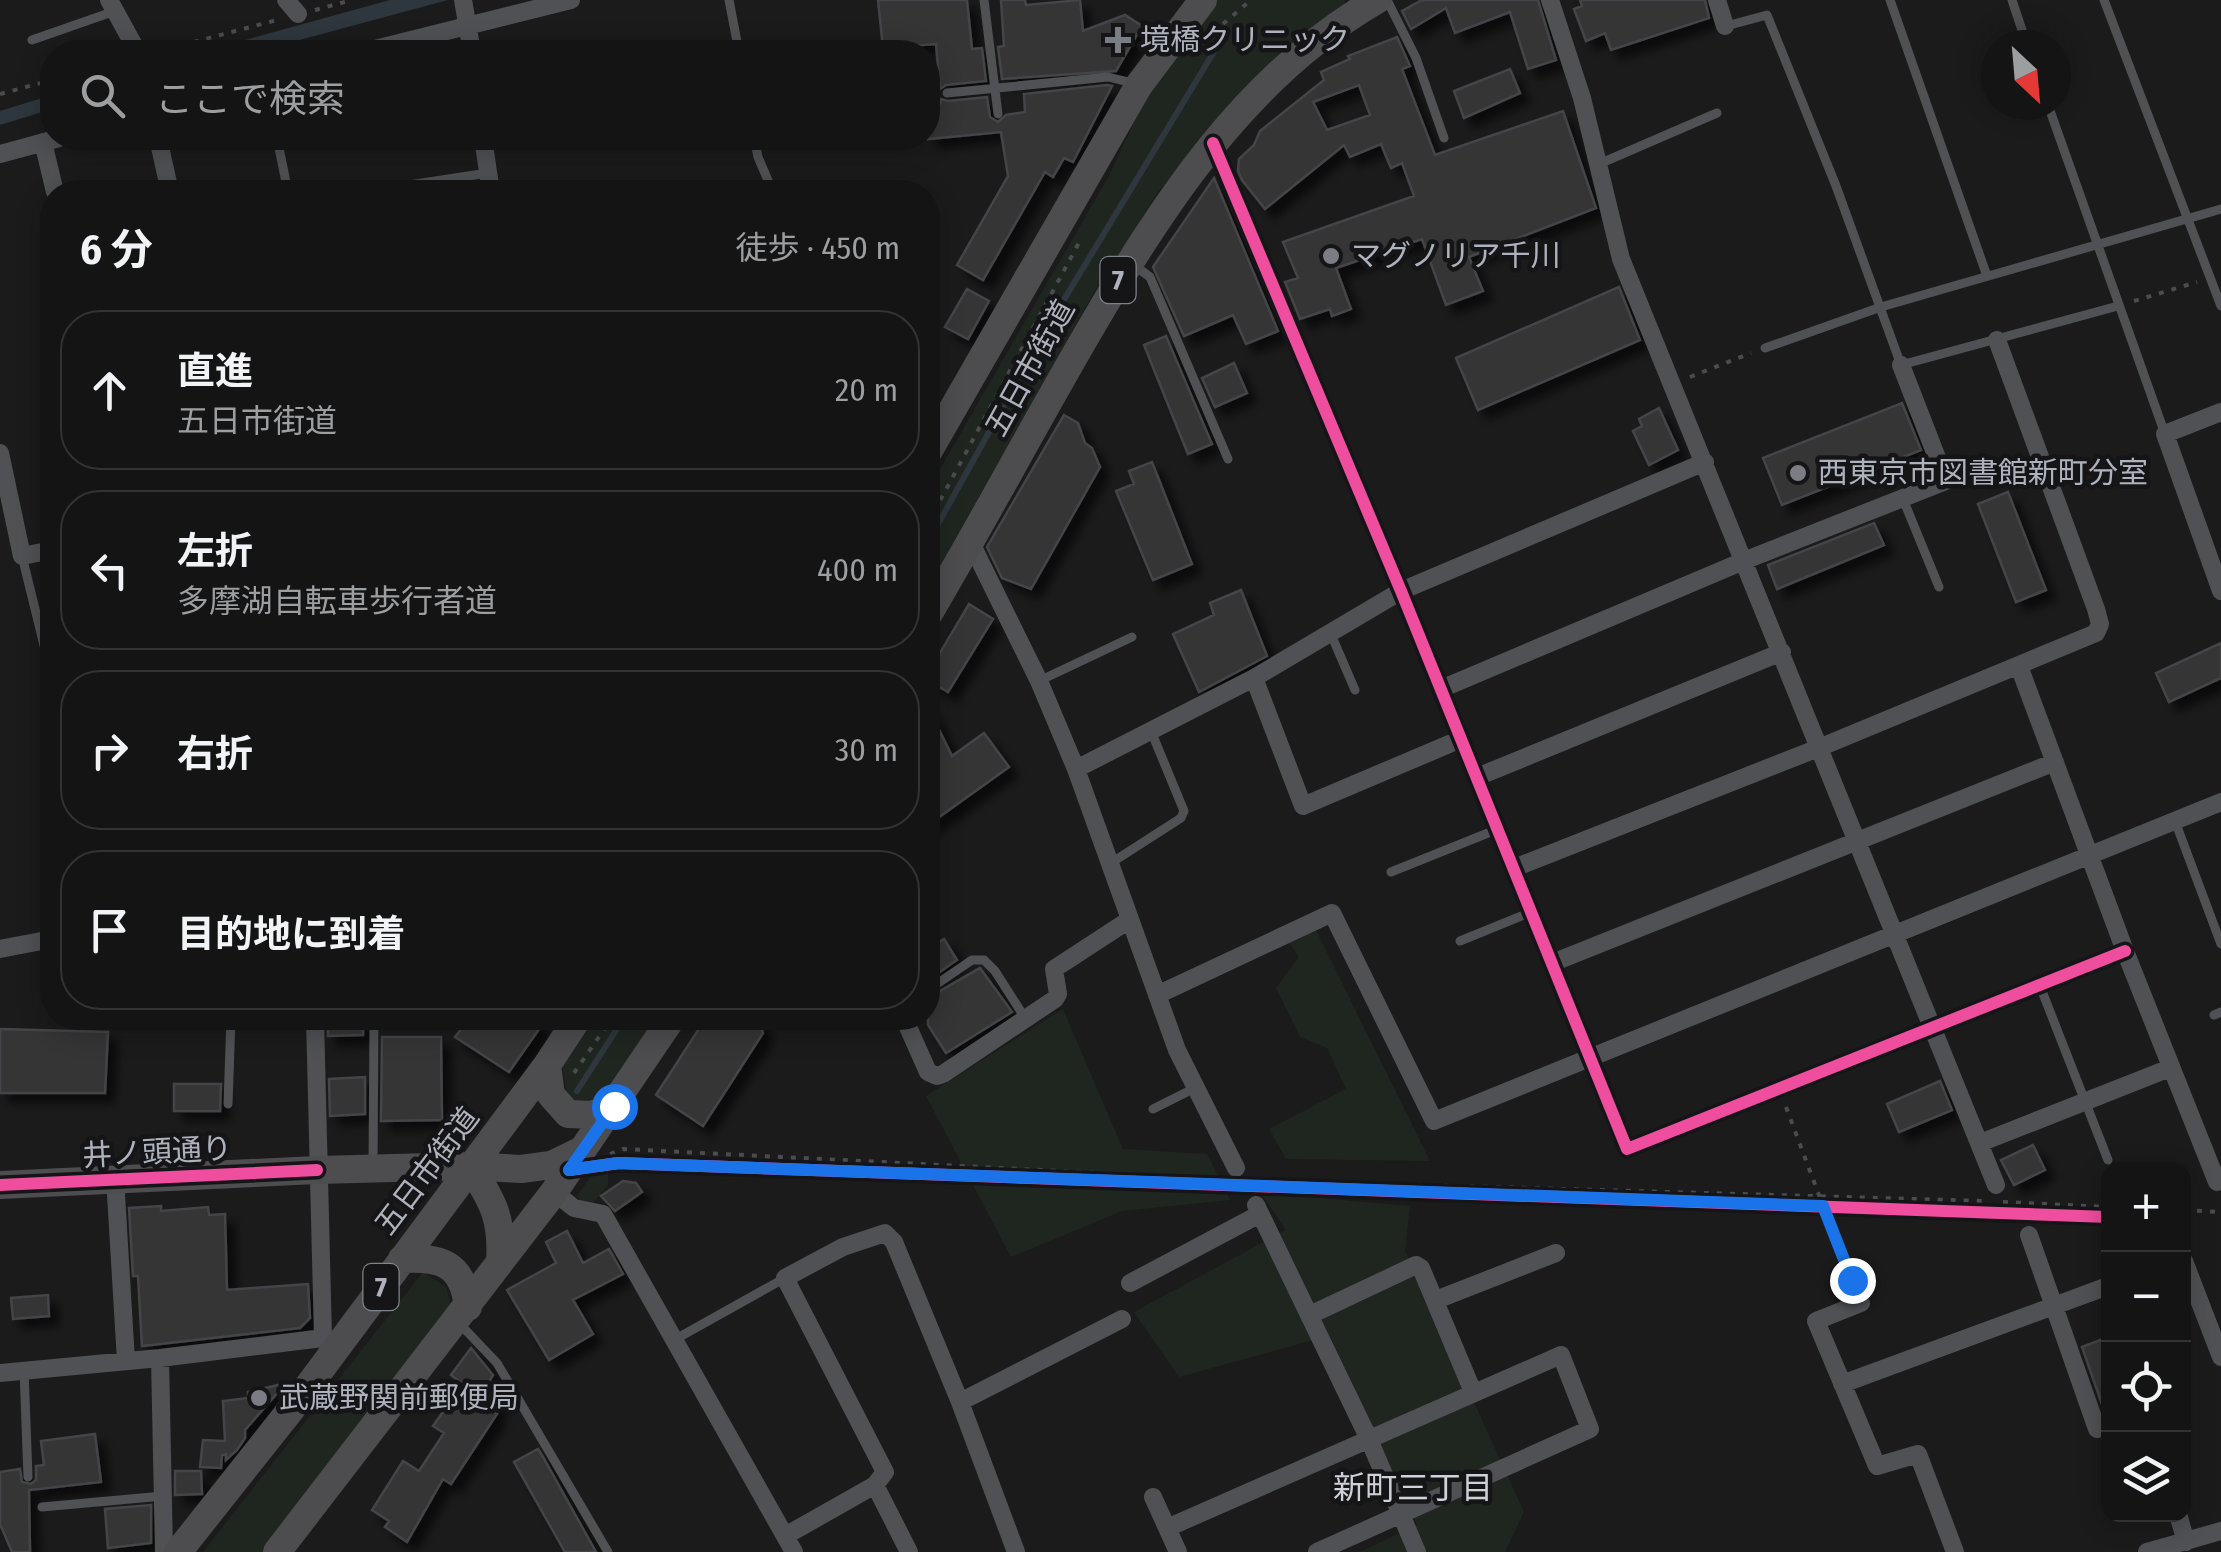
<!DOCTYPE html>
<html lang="ja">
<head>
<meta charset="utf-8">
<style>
	body { margin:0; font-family:"Fira Sans Condensed","Noto Sans JP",sans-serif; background:#212122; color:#f1f3f6 }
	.controls { position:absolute; right:30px; bottom:30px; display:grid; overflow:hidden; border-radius:20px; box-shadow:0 5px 25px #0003 }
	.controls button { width:90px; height:90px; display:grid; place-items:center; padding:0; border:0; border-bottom:2px solid #333334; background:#141415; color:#f1f3f6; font:50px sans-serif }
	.compass { position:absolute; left:1981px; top:30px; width:90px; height:90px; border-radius:50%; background:#141415; box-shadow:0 5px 25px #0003; rotate:154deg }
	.stop { position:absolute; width:30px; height:30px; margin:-22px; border:8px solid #1a73e8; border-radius:50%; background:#fff }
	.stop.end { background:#1a73e8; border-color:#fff; box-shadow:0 2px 10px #0008 }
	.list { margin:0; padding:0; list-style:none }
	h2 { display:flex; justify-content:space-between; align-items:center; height:130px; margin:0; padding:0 40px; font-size:42px }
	h2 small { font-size:32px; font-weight:400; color:#9d9ea0 }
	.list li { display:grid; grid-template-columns:65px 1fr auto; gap:30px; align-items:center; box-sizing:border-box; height:160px; margin:0 20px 20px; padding:0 20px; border:2px solid #333334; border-radius:40px }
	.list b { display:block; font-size:38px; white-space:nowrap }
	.list p { margin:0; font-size:32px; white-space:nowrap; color:#9d9ea0 }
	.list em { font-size:32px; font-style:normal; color:#9d9ea0 }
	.icon { flex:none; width:55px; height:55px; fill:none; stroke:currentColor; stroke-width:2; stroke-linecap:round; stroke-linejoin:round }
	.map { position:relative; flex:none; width:2221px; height:1552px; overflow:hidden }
	.search { position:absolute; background:#141415; box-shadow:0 5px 25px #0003; left:40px; top:40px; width:900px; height:110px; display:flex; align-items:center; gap:25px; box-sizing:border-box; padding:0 35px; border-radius:40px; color:#9d9ea0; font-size:38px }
	.panel { position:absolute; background:#141415; box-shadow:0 5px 25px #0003; left:40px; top:180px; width:900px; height:850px; border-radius:40px }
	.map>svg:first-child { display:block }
	.green { fill:#1f2620 }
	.water { fill:#2e373e }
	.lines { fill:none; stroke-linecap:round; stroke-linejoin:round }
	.stream { stroke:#2e373e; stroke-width:6 }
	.building { fill:#343436; stroke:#444548; stroke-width:2.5; fill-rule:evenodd; filter:url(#shadow) }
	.path { stroke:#4b4c4f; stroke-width:4; stroke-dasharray:5 8; stroke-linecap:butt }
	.service { stroke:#4f5155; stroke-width:9 }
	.minor { stroke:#4f5155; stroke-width:18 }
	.primary { stroke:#4d4d50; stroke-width:28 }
	.cycleway-casing { stroke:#151518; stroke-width:19 }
	.cycleway { stroke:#ef4d9e; stroke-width:12 }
	.route { stroke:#1a73e8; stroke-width:12 }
	.poi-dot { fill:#7a7d84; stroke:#151518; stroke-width:4 }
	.labels { text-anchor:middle; stroke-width:9; stroke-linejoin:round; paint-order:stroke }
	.shield { fill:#151518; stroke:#7f838b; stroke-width:2.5 }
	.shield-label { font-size:28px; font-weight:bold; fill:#adb2bc }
	.poi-label { font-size:30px; fill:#adb2bc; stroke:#151518; text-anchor:start }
	.street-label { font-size:30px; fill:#adb2bc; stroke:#151518 }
	.neighbourhood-label { font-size:32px; fill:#ced1d8; stroke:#151518 }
</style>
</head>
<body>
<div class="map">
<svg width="2221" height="1552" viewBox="0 0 2221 1552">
	<defs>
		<filter id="shadow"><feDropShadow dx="9" dy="9" stdDeviation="5" flood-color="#0009"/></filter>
	</defs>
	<rect width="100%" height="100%" fill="#1b1b1c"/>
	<path class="green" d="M1217,0h128v4l-99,84 -88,104 -72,114 -158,282v-98l182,-316 27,-58 34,-59 23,-33z
		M1315,928l115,233 -144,-2 -17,-30 77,-40 -19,-41 -27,-11 -24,-49 23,-31 -14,-20z
		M1063,1009l60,140 84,5 23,46 -108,11 -111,46 -85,-161z
		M595,1018h61l-59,84 -20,2 -10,-9 -5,-28z
		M598,1166l10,7v12l-15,18 -8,1 -8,-8z
		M1261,1193l149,13 -5,45 119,261 -19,40h-145l57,-27 -89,-189 -149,41 -45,-65 152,-82z
		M423,1272l23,15 6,21 -187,244h-62z"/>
	<path class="water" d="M390,0h58l-193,52h-53z
		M52,95v14l-52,16v-14z"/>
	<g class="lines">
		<path class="stream" d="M928,542l120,-216 170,-281
			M577,1091l47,-73"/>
	</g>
	<path class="building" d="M878,0h89l5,49 10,-1 4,33 -40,4 -6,4 -4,-45 -53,4z
		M1001,0h24l1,5 54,-5 3,31 42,-16 17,11 -26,45 -114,8 -4,-32 6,-1z
		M1422,0h116l18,60 -28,9 -18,-57 -55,21 -9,-25 -35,21 -9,-18z
		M1580,0h125l4,18 -98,32 -6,-17 -19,8 -12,-32 8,-3z
		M1397,37l13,29 -8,3 33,86 128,-44 33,97 -127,49 14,34 -37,14 -24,-66 -86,29 15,41 -19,7 -2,-7 -30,10 -15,-37 13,-4 -15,-36 131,-46 -12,-33 -11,5 -10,-24 -31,13 -6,-12 -79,64 -23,-29 -4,-9 1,-12 15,-14 6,-14 64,-51 -3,-8 29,-13 -2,-3zM1359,85l11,30 -43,15 -14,-28z
		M1510,69l10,24 -56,25 -10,-27z
		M1107,85l5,1 -39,76 -9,-4 -11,19 -8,-5 -62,108 -26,-15 51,-89 -7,-44 -73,7v-33l12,-2 1,-5 7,2 39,-4 3,20 8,5 8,-7 19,-3 -1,-18z
		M1214,178l64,153 -32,13 -13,-29 -49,21 -31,-69z
		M1619,287l21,53 -162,70 -22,-52z
		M967,289l22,12 -21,38 -23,-12z
		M1166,336l46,108 -24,10 -44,-109z
		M1234,363l13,30 -32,14 -13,-29z
		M1902,403l19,47 -139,55 -19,-47z
		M1659,408l19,42 -29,15 -16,-34 9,-5 -3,-7z
		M1064,415l14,8 7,20 7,5 8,19 -69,122 -29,-11 -15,-31z
		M1152,462l40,102 -39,16 -37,-89 18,-7 -5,-13z
		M2008,492l38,98 -30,12 -38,-98z
		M1874,523l10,22 -107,44 -9,-24z
		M1241,590l26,66 -68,36 -26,-58 41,-19 -4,-12z
		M969,604l24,15 -45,73 -20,-12v-7z
		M2221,643v35l-52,24 -13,-29z
		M928,707l24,49 32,-23 25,34 -81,58z
		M944,939l13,21 -29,20v-31z
		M980,968l32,44 -66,41 -18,-28v-27z
		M328,1018h35v17l-35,1z
		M470,1018h60l12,7 -33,47 -54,-35z
		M706,1018h52l5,15 -60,93 -47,-31z
		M0,1029l108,3 -3,61h-105z
		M382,1037h59l1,83 -61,1z
		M365,1077v37l-35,2 -1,-37z
		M1940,1081l12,29 -53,22 -12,-28z
		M174,1084h47l-1,27h-46z
		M2033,1145l12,25 -31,15 -13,-25z
		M623,1181l13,2 6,9 -27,19 -14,-15z
		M161,1206v5l47,-4 1,8 16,-1 2,76 81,-6 2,34 -10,10 -158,18 -4,-70h-5l-4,-68z
		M567,1231l16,32 26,-14 14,25 -50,26 20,34 -44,26 -42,-70 49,-27 -10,-21z
		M48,1295l1,21 -36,3 -2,-21z
		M2108,1337v76h-3l-23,-66z
		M471,1348l22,27 -3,5 15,13 -13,18 5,3 -46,70 -8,-5 -36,63 -22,-15 4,-6 -17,-11 31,-49 16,10 25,-38 -11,-7 30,-42 -12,-9z
		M286,1383l-41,47v8l-8,12 -11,10v-6l-4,1 -1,13 -21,-1 3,-27 22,1 -2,-40 25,-3v-6z
		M95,1434l6,48 -72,8 1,62h-18l-12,-28v-52l20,-3 2,13 9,2 5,-4v-14l8,-1 -3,-24z
		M538,1449l5,8 53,95h-31l-51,-90z
		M175,1471h26l1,23 -27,1z
		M151,1505v38l-43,5 -3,-39z"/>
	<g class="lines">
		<path class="path" d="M315,10l37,-10
			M1211,29l12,-5 28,-24
			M156,52l121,-32
			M0,94l52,-14
			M2134,301l63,-19
			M1690,377l61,-24
			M928,523l154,-286
			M574,1073l38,-55
			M1786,1107l58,155
			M610,1154l13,-5 596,30
			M1249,1180l735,21
			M2003,1202l105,5
			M2184,1210l37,2"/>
		<path class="service" d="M729,0l10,52
			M984,0l14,114
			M1387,0l29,58 28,80
			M1890,0l97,276
			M2012,0l15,45
			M2104,0l117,306
			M1726,26l41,-11 69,171 65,179 217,-59
			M32,40l83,-29
			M947,93l161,-16 29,7
			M2048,105l117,329
			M277,138l11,54
			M754,138l4,19 15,35
			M1599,164l118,-51
			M363,192l125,-19
			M1135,266l15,11 78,182
			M1765,348l116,-41 340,-98
			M1903,499l36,88
			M22,556l30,122
			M1330,632l25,58
			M1039,681l93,-44
			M2175,821l46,123
			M1111,863l70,-45 3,-7 -33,-80
			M1391,872l107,-43
			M1460,941l71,-29
			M2040,986l68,174
			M928,990l44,-30h12l11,11 30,47
			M2214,1015l7,-3
			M228,1104l3,-86
			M1153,1109l42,-21
			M373,1165l1,-147
			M457,1321l40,42 111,189
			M674,1340l111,-62
			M24,1370l4,107
			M42,1507l121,-11"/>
		<path class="minor" d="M109,0l27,49
			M286,0l12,14
			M463,0l9,52
			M1550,0l32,98 39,161 375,926
			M1717,0l8,26
			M363,52l208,-52
			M158,138l12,54
			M483,138l8,54
			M43,142l12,50
			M1213,143l188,448 226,558 498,-198
			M0,154l59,-16
			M2221,412l-56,22 56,157
			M0,453l22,103 30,-6
			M971,543l68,138 37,88 101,281 59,118
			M2019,666l106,285 92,231
			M1254,678l49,128 158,-67
			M1441,689l305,-129 200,-79 -45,-116
			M1076,769l178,-91 147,-87 304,-129
			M1477,777l305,-125
			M1514,868l307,-121 275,-114 4,-9 -4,-15 -99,-269
			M0,949l52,-10
			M1552,963l503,-201
			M1157,995l175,-82 102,208 787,-319
			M315,1018l8,320 14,10
			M904,1018l24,54 9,4 6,-2 112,-75 3,-5 -4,-25 75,-49
			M1980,1143l190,-75
			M115,1178l11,183
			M554,1192l20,16 29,6 191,338
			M1256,1205l112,232 49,115
			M2029,1235l68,194 11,-4
			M2184,1261l37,96
			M1851,1280l10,23 -45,18 61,145 41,-12 37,98
			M1130,1283l130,-69
			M1436,1300l120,-47
			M1310,1315l106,-50 5,3 52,124
			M160,1358l4,194
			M0,1373l160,-15 163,-20
			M1842,1384l266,-98
			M960,1402l162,-83
			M875,1485l34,67
			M1153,1497l25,55
			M2178,1514l8,28
			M1167,1528l394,-173 29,74 -273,123
			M785,1536l90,-51 10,-13 -100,-194 58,-31 42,-14 9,9 66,160 56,150
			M2147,1552l74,-21"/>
		<path class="primary" d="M928,452l211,-367 64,-85
			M928,615c54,-92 104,-186 158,-279 75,-129 158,-259 291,-336
			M547,1065l4,30 17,19 24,1 22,-8
			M470,1166c23,35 33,53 30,96
			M0,1185l317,-15 153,-4 51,3 30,-4 31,-15
			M402,1259c39,-2 61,4 66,48
			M178,1552l114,-144 255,-343 31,-47
			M277,1552l277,-360 118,-174"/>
		<g class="cycleway-casing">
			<path id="cycleway" d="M1213,143l188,448 226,558 498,-198
				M569,1170l50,-7 1489,54
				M0,1185l317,-15"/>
		</g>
		<use href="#cycleway" class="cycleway"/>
	</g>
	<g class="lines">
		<path class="route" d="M614,1106l-45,64 49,-7 1205,43 29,74"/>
	</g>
	<g class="poi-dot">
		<path d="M1113 25h10v10h10v10h-10v10h-10v-10h-10v-10h10z"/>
		<circle cx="1331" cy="256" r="10"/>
		<circle cx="1798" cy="473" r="10"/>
		<circle cx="259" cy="1398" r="10"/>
	</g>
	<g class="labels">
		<g class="shield">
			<rect x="1100.5" y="257" width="35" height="46" rx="8"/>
			<rect x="363.5" y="1264" width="35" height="46" rx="8"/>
		</g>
		<g class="shield-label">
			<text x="1118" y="290">7</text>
			<text x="381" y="1297">7</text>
		</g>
		<g class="poi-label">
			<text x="1140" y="50">境橋クリニック</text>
			<text x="1351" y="266">マグノリア千川</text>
			<text x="1818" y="483">西東京市図書館新町分室</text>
			<text x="279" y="1408">武蔵野関前郵便局</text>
		</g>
		<g class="street-label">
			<text transform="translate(1030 368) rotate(-61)" y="10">五日市街道</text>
			<text transform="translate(157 1152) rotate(-3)" y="10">井ノ頭通り</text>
			<text transform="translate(427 1171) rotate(-53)" y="10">五日市街道</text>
		</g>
		<g class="neighbourhood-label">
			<text x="1413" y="1499">新町三丁目</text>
		</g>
	</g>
</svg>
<div class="controls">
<button>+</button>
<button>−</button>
<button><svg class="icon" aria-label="locate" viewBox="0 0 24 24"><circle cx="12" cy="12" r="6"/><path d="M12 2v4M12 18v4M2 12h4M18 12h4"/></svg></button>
<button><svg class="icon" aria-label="layers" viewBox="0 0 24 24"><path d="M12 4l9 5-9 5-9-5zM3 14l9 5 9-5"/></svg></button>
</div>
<svg class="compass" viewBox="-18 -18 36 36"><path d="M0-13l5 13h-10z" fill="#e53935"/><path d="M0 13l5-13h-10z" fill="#9d9ea0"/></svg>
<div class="stop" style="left:614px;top:1106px"></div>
<div class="stop end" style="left:1852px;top:1280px"></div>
<div class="search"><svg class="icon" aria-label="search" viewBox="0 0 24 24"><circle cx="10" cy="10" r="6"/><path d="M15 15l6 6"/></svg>ここで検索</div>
<section class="panel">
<h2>6 分<small>徒歩 · 450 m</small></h2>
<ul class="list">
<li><svg class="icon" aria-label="ahead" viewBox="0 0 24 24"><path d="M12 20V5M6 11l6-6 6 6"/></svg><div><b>直進</b><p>五日市街道</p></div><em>20 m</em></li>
<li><svg class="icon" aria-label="left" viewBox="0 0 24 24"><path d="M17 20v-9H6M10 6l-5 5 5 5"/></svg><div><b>左折</b><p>多摩湖自転車歩行者道</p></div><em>400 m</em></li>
<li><svg class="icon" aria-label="right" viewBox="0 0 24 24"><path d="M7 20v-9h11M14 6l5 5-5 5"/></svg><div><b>右折</b></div><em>30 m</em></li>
<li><svg class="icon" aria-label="arrive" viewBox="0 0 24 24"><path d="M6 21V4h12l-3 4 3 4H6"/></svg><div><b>目的地に到着</b></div></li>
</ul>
</section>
</div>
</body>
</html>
